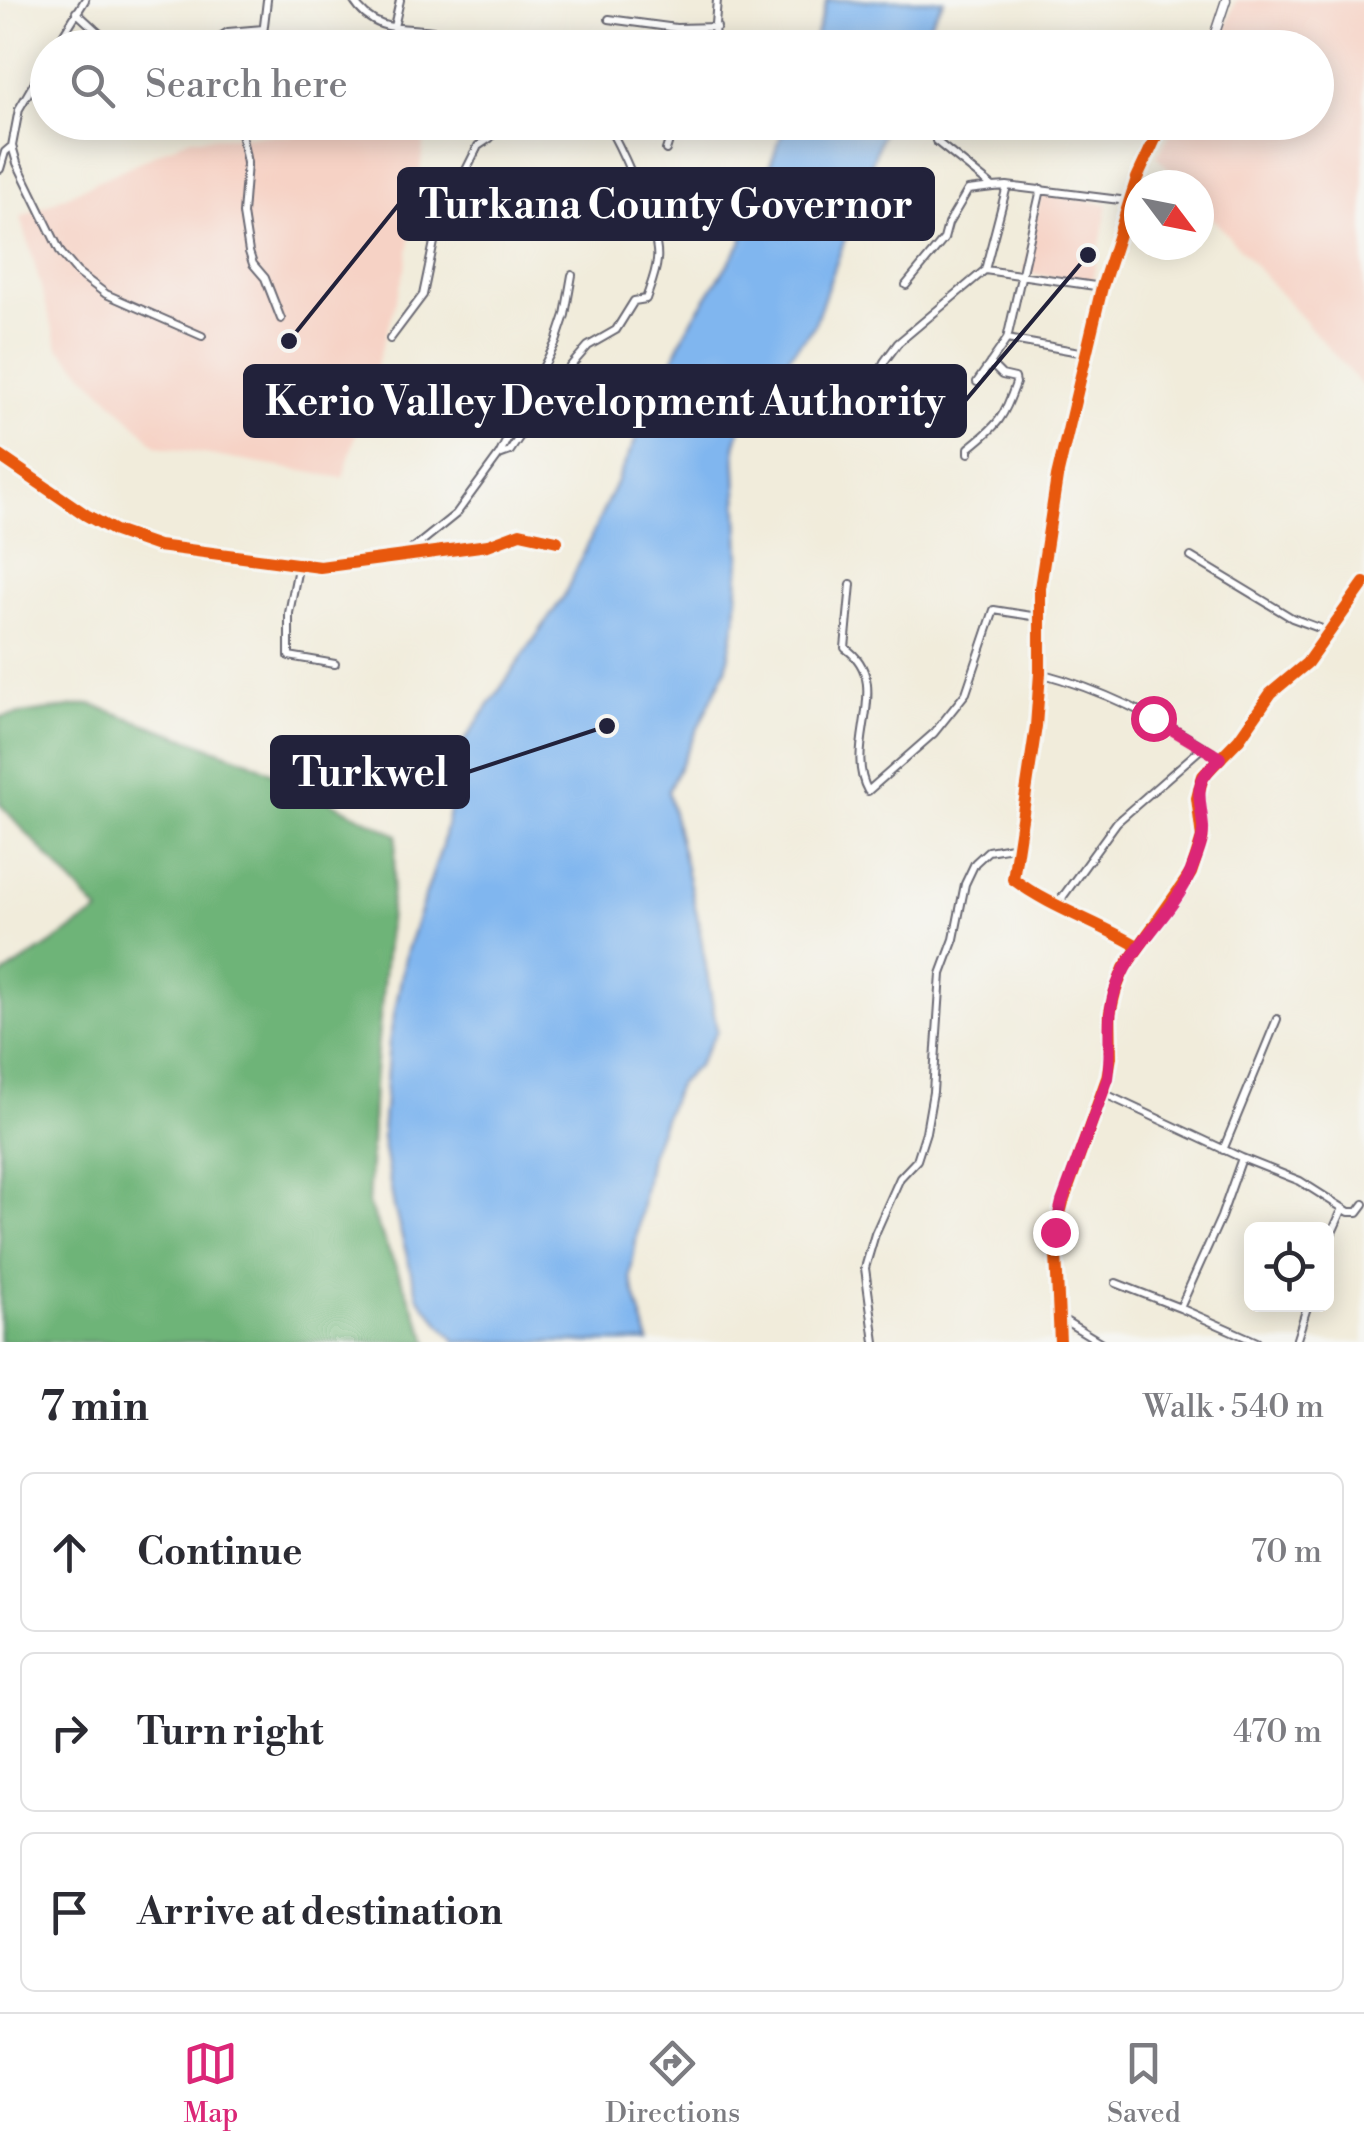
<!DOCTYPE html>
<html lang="en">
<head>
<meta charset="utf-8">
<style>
	body { margin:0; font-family:"Libre Bodoni",serif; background:#f7f7f7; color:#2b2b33 }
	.controls { position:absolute; right:30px; bottom:30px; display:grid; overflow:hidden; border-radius:15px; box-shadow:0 5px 25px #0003 }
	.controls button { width:90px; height:90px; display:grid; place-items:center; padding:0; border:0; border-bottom:2px solid #e1e1e2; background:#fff; color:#2b2b33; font:50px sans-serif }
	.compass { position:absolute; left:1124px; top:170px; width:90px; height:90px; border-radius:50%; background:#fff; box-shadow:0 5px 25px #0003; rotate:122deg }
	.stop { position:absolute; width:30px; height:30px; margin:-22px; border:8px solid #db2777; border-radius:50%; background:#fff }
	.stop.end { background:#db2777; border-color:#fff; box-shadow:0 2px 10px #0008 }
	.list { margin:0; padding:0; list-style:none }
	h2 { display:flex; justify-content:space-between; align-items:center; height:130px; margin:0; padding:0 40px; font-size:42px }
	h2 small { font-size:32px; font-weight:400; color:#7c7c81 }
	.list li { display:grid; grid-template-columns:65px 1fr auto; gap:30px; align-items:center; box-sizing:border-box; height:160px; margin:0 20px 20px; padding:0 20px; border:2px solid #e1e1e2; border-radius:15px }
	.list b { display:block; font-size:38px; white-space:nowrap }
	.list em { font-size:32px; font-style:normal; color:#7c7c81 }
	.icon { flex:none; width:55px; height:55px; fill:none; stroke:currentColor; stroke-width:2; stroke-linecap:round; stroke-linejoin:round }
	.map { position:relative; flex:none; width:1364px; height:1342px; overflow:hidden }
	.search { position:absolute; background:#fff; box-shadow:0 5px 25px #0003; left:30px; right:30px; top:30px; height:110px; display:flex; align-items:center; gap:25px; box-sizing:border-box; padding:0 35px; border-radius:55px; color:#7c7c81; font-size:38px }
	.sheet { height:670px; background:#fff }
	nav { display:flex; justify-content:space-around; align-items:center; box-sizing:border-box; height:140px; border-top:2px solid #e1e1e2; background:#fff; font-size:28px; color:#7c7c81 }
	nav a { display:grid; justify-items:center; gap:5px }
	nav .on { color:#db2777 }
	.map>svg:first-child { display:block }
	.built { fill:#f6d2c5 }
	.forest { fill:#6eb478; stroke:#486b5a; stroke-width:2.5 }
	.water { fill:#80b6ef; stroke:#516c95; stroke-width:2.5 }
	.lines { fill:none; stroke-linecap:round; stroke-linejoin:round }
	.minor-casing { stroke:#6a6973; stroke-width:10 }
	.tertiary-casing { stroke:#6a6973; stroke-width:11 }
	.minor { stroke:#fff; stroke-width:6 }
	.tertiary { stroke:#fff; stroke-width:8 }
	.cycleway-casing { stroke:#f6f6f2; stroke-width:19 }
	.cycleway { stroke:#e8590c; stroke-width:12 }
	.route { stroke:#db2777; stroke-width:12 }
	.leader { fill:none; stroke:#22223b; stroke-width:4 }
	.callout-dot { fill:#22223b; stroke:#f6f6f2; stroke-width:4 }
	.callout { fill:#22223b; stroke:#22223b; stroke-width:4 }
	.callout-label { font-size:40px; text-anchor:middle; font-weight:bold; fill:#fff }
</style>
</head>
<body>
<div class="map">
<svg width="1364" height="1342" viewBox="0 0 1364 1342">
	<rect width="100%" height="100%" fill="#f6f6f2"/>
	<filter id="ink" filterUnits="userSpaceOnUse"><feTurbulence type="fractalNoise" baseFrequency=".01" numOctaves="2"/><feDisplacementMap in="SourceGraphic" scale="20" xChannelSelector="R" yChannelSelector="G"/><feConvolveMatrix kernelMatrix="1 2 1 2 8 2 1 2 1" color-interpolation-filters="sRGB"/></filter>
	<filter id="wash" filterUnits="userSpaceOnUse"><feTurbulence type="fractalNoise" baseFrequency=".0048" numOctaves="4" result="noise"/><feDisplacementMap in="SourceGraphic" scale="40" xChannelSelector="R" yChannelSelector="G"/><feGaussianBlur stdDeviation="2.25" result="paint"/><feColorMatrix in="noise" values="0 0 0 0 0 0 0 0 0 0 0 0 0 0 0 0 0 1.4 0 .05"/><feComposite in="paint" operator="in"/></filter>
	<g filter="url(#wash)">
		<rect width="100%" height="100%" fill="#f1ecdb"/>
		<path class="built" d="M1236,0h128v388l-165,-185v-18h-16l-26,-29 19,-33 140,-1v-74l-97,-1z
			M315,134l110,1 -19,131 -63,212 -186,-32 -99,-99 -37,-130 169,-79z
			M1041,193l67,11 -16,78 -68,-9z"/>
		<path class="forest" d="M90,704l159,57 148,74 -23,247 -6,122 61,138h-429v-365l99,-65 -99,-108v-87z"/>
		<path class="water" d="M827,0h117l-29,47h-103z
			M786,123h100l-72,203 -69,84 -10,37 5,109 -4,62 -10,51 -58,122 29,124 20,116 -19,34 -21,20 -27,70 -20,122 19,65h-193l-38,-45 -24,-90 -12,-70 7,-95 17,-89 36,-107 21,-103 101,-147 123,-268 53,-83z"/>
	</g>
	<g filter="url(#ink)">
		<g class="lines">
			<g class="minor-casing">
				<path id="minor" d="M353,0c26,41 62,22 100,35 7,3 14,8 21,13
					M76,12l39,36
					M609,19l67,9 41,-1
					M394,27l6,-27
					M55,48l30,-48
					M202,48l26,-16 35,-3
					M266,48l-3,-14 4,-34
					M713,48l4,-48
					M48,59l-29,50 -7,37 5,17 44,90 16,19 29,22 96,42
					M246,122l-4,16 5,25 -4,51 6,38 4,12 12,14 16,41
					M555,122h20
					M936,141l57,46 14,-1
					M666,150l9,-28
					M0,169l5,-17 7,-6
					M985,270l117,17
					M906,285l38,-46 4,-15 20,-34 25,-3
					M390,339l33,-44 20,-96 23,-29 12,-24 12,-8 8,-16
					M1007,339l78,14
					M977,382l30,-43 34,-150
					M847,415l24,-25 13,-28 14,-19 87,-73 22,-84 121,15
					M969,453v-5c29,-23 35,-30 47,-65l-1,-5 -13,-3 -12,-12
					M499,455l11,-4 45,-67 33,-38 28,-16 18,-29 12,-2c4,-12 10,-26 11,-39 4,-25 -33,-105 -46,-129l-22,-9
					M0,456l86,59 29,16 43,15 162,21 168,-22 32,-12 37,8
					M405,555l51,-41 43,-59 57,-113 9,-27 7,-40
					M1191,557l101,61 38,14
					M299,563l-10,50v43l46,8
					M851,584l-6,64c50,34 -3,98 23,143l66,-58 32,-40 28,-83 44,7
					M1040,673c64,17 125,48 180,85
					M1056,906l61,-84 86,-75
					M1110,1013l14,-45 67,-95 11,-35 -5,-40 6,-22 36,-37 32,-46 36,-30 57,-80
					M1103,1093l139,65 -21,59 -41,91 77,34
					M1223,1150l54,-131
					M1242,1158l58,23 49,31h9l6,-8
					M1326,1246l17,-38
					M1116,1283l64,25
					M1059,1317l41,25
					M875,1342l-10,-74 10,-34 25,-56 17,-18 9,-28 7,-40 8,-118 13,-35 11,-55 10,-21 13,-12 30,-5
					M1296,1342l12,-38"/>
			</g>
			<g class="tertiary-casing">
				<path id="tertiary" d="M1210,48l16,-48
					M1139,947c-41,-25 -88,-39 -126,-68l23,-153 4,-53v-85l17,-111 45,-190 35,-109 26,-56
					M1060,1342l-5,-110 8,-30 44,-124 4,-21 -1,-44"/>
			</g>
			<use href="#minor" class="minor"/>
			<use href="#tertiary" class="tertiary"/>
			<g class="cycleway-casing">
				<path id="cycleway" d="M0,456l86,59 29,16 43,15 162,21 168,-22 32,-12 37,8
					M1139,947c-41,-25 -88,-39 -126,-68l23,-153 4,-53v-85l17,-111 45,-190 35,-109 26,-56
					M1060,1342l-5,-110 8,-30 44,-124 4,-21 -1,-44 5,-21 9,-24 67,-95 11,-35 -5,-40 6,-22 36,-37 32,-46 36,-30 57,-80"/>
			</g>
			<use href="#cycleway" class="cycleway"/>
		</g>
	</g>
	<g class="lines" filter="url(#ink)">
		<path class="route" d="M1055,1232l7,-30 46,-124c4,-28 -2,-57 6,-84 14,-48 59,-78 77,-123 5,-13 13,-30 12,-44 -3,-35 -12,-42 17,-69l-67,-40"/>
	</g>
	<path class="leader" d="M289 341L399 204M1088 255L965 401M607 726L468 772"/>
	<g class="callout-dot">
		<circle cx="289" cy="341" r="10"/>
		<circle cx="1088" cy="255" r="10"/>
		<circle cx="607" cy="726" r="10"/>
	</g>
	<g class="callout">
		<rect x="399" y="169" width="534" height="70" rx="10"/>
		<rect x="245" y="366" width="720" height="70" rx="10"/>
		<rect x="272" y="737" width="196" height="70" rx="10"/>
	</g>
	<g class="callout-label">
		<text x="666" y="218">Turkana County Governor</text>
		<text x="605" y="415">Kerio Valley Development Authority</text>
		<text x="370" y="786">Turkwel</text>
	</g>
</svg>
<div class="controls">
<button><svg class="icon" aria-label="locate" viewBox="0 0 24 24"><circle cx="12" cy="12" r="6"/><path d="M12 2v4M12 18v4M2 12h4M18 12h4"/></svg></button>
</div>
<svg class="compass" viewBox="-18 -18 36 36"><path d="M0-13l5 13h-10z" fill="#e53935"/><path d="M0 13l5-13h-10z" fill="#7c7c81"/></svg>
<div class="stop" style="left:1153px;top:718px"></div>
<div class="stop end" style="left:1055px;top:1232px"></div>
<div class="search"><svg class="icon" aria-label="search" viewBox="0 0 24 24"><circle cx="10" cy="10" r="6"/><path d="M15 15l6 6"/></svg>Search here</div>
</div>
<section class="sheet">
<h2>7 min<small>Walk · 540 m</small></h2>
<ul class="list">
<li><svg class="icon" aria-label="ahead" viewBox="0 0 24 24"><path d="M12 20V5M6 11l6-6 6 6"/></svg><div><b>Continue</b></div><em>70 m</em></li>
<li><svg class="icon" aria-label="right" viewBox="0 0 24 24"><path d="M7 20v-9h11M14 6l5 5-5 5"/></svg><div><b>Turn right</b></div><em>470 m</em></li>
<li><svg class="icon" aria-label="arrive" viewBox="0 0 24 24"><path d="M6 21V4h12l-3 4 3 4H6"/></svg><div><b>Arrive at destination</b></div></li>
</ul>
</section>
<nav>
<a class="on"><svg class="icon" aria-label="map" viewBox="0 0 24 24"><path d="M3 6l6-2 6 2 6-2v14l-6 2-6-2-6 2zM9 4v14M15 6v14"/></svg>Map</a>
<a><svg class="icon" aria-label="directions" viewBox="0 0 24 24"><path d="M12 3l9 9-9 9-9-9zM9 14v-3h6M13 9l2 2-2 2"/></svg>Directions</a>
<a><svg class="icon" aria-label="saved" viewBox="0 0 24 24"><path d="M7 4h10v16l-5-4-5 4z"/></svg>Saved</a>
</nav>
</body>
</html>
